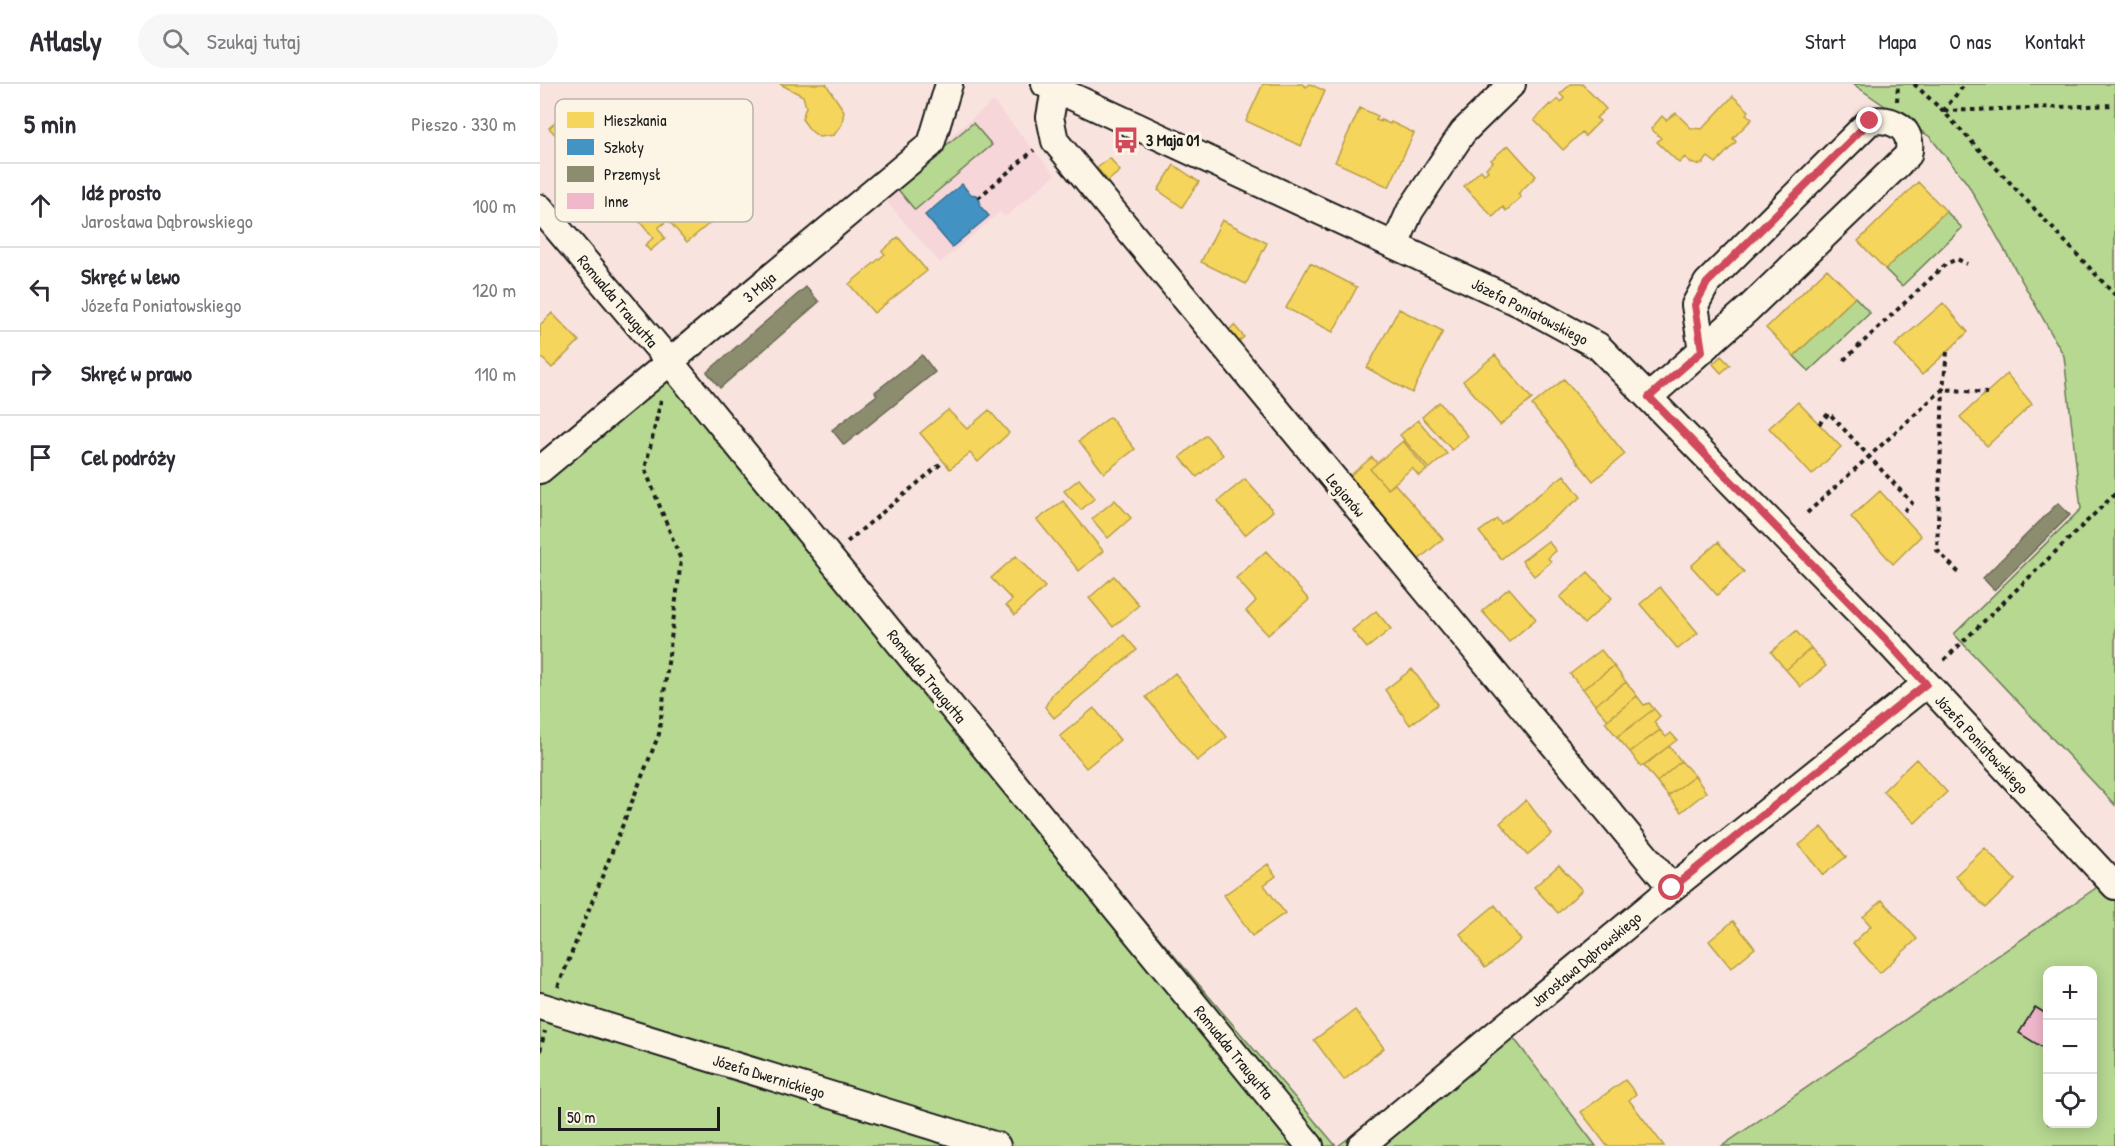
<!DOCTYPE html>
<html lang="pl">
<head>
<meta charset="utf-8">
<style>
	body { margin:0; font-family:"Patrick Hand",sans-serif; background:#f7f7f7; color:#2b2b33 }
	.controls { position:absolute; right:18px; bottom:18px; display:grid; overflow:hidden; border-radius:12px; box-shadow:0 3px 15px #0003 }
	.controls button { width:54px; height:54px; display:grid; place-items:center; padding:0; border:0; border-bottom:2px solid #e1e1e2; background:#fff; color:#2b2b33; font:30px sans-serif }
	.scale { position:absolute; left:18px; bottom:15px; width:162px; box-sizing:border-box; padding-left:6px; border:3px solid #1c1c1c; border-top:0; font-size:16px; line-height:21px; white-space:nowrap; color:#1c1c1c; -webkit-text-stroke:4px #fcf5e5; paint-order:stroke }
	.stop { position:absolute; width:18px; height:18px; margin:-14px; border:4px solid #d1495b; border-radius:50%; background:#fff }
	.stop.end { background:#d1495b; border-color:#fff; box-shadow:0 2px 6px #0008 }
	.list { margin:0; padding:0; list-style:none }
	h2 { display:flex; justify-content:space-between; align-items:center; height:78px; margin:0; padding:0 24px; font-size:26px }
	h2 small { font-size:20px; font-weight:400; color:#7c7c81 }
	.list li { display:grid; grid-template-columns:39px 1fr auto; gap:18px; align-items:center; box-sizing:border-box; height:84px; padding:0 24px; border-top:2px solid #e1e1e2 }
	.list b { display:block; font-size:22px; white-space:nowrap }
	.list p { margin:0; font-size:20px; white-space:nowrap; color:#7c7c81 }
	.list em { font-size:20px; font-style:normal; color:#7c7c81 }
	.icon { flex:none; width:33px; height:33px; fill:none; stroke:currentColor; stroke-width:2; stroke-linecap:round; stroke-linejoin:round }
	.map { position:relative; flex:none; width:1575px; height:1062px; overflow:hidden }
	header { display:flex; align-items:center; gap:36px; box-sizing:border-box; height:84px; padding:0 30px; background:#fff; border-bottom:2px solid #e1e1e2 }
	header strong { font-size:28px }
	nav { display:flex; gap:33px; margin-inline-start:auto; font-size:21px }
	.search { width:420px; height:54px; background:#f7f7f7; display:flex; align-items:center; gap:15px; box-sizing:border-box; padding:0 21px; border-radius:33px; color:#7c7c81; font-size:22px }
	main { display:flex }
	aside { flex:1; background:#fff }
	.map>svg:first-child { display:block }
	.built { fill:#f7d6d9 }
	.green { fill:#b6d891; stroke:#697a56; stroke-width:1.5; fill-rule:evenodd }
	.homes { fill:#f6d55c; stroke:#b59e49; stroke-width:1.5 }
	.schools { fill:#4393c3; stroke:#376f91; stroke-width:1.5 }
	.industry { fill:#8c8c6e; stroke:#6a6a55; stroke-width:1.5 }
	.building { fill:#f1b8cc; stroke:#1c1c1c; stroke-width:1.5 }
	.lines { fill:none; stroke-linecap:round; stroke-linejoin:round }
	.minor-casing { stroke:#1c1c1c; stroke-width:30 }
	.path { stroke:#1c1c1c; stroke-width:4; stroke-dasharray:4.5 4.5; stroke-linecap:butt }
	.minor { stroke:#fcf5e5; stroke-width:26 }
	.route { stroke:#d1495b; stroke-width:8 }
	.labels { text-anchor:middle; stroke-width:6; stroke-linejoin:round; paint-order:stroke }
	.poi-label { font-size:16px; font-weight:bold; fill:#1c1c1c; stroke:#fcf5e5; text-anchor:start }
	.street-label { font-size:16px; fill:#1c1c1c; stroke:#fcf5e5 }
	.key { fill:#fcf5e5; stroke:#b9b4a9; stroke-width:1.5 }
	.key-label { font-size:16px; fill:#1c1c1c }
</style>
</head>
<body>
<header>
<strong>Atlasly</strong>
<div class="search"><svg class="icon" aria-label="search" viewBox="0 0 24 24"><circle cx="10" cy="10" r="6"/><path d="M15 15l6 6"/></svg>Szukaj tutaj</div>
<nav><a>Start</a><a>Mapa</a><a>O nas</a><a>Kontakt</a></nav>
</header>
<main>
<aside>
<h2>5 min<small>Pieszo · 330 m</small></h2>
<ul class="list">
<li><svg class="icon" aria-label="ahead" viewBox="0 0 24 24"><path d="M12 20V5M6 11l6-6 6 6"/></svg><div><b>Idź prosto</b><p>Jarosława Dąbrowskiego</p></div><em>100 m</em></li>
<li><svg class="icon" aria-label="left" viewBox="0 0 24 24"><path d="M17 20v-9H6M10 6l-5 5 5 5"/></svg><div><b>Skręć w lewo</b><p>Józefa Poniatowskiego</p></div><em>120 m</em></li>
<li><svg class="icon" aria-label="right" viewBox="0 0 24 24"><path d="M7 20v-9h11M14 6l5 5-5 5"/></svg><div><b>Skręć w prawo</b></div><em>110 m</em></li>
<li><svg class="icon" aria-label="arrive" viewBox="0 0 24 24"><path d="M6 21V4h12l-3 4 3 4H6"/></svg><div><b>Cel podróży</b></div></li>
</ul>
</aside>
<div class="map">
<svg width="1575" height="1062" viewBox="0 0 1575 1062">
	<rect width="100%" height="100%" fill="#f9e3de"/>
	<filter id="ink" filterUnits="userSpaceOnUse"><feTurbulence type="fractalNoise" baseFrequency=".0167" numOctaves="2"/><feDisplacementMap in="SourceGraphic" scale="12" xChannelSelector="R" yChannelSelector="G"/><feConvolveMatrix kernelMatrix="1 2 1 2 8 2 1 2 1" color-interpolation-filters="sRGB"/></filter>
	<g filter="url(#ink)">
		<path class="built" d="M453,17l62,74 -50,42 -5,-5 -60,51 -59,-68z"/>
		<path class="green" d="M1313,0h262v721l-161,-171 127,-125 -17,-153 -97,-173 -37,-46z
			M433,39l19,22 -77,65 -19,-23z
			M1406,127l16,17 -60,58 -17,-17z
			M1315,213l15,16 -61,58 -15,-15z
			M130,278l666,784h-796v-676z
			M1575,789v273h-393l371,-256zM1508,886h44v154h-44z
			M963,940l93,122h-258z"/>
		<path class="homes" d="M240,0h46l18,27 -2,13 -8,11 -15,2 -9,-7 -8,-11 4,-12 -3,-11z
			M723,0h39l4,3 4,-3 15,7 -24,55 -55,-25z
			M1031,0h11l24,25 -10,9 4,3 -15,15 -3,-4 -19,18 -29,-30 16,-16 1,1 7,-6 3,3 3,-4 -4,-4z
			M1193,12l16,15 -3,3 6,5 -19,19 3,4 -20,21 -8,-6 -5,6 -6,2 -6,-2 -6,-6 -6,6 -22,-21 4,-4 -10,-9 11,-13 4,4 10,-7 15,15 11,1z
			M39,16l21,23 -30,27 -21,-22z
			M820,24l18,8 -2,4 5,2v-2l9,4 1,-2 23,11 -25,54 -54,-25z
			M968,61l28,31 -18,18 3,3 -15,14 -3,-4 -10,10 -29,-31 17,-16 3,4 4,-3 -2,-3 7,-6 -2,-2z
			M570,74l10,13 -12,10 -11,-13z
			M634,81l25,17 -17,25 -24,-17z
			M1378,98l28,29 -61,58 -27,-28z
			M160,115l16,19 -29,24 -19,-22 -10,8 7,10 -15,13 -5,-6 8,-7 -13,-16 19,-16 5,6 11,-10 9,10z
			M682,136l45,23 -21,41 -45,-22z
			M358,153l29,34 -53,42 -25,-29 36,-30 -3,-3z
			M770,179l47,24 -24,45 -47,-24z
			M1287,185l28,28 -61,59 -28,-28z
			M1403,219l25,29 -46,43 -27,-30z
			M859,225l44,22 -31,62 -45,-25z
			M12,229l27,28 -27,27 -12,-12v-31z
			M694,241l10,12 -8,7 -10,-11z
			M955,271l37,44 -32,26 -37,-44z
			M1181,272l9,9 -9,8 -8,-9z
			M1467,290l25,30 -45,42 -27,-29z
			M1024,295l61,75 -32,27 -61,-76z
			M899,318l29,34 -16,14 -30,-33z
			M1258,318l43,45 -29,28 -43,-47z
			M408,326l19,19 22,-19 20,23 -31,29 -8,-9 -20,16 -30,-36z
			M570,333l25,32 -31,24 -25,-32z
			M878,336l29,34 -18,15 -29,-34z
			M666,351l17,20 -26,22 -17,-20z
			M863,357l24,29 -8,6 -7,-8 -24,21 -18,-20z
			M832,373l5,6 -7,6 18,20 7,-5 48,55 -26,22 -71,-82z
			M1024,391l17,22 -80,62 -22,-27 18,-13 4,5z
			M539,395l16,19 -14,12 -17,-19z
			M705,395l28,32 -28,24 -27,-34z
			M1340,407l41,45 -28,28 -42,-47z
			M575,416l16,18 -23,20 -16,-19z
			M523,417l40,50 -24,20 -42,-51z
			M1008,457l8,10 -8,7 3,4 -17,14 -12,-15z
			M1178,458l26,30 -27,23 -26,-29z
			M726,467l43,49 -41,35 -22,-24 10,-10 -20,-23z
			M476,472l29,31 -30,28 -9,-10 6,-5 -21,-22z
			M1048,488l24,26 -28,26 -24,-27z
			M574,492l25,29 -26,22 -24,-29z
			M1120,503l38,46 -20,16 -38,-45z
			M969,504l27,31 -27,23 -27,-31z
			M836,527l15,18 -24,19 -15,-18z
			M1256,547l15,17 -25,22 -15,-18z
			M584,551l13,15 -83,68 -9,-11 8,-14z
			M1271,564l15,18 -25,21 -15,-17z
			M1061,566l13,16 -31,23 -13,-15z
			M1074,582l12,16 -31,23 -12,-16z
			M872,585l26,35 -28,21 -25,-35z
			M635,589l52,64 -30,24 -51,-64z
			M1086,598l11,14 -29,24 -13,-15z
			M1097,612l7,9 5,-2 5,6 -37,28 -12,-15z
			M554,624l26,32 -34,28 -26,-32z
			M1114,625l6,7 -6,6 6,8 -30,22 -13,-15z
			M1120,646l6,7 5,-4 6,7 -36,27 -11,-15z
			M1129,662l12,15 -24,21 -13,-16z
			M1376,675l31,33 -32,31 -32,-32z
			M1141,677l14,15 -27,20 -11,-14z
			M1155,692l11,16 -25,20 -13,-16z
			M986,716l26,34 -25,21 -27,-32z
			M1282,743l24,30 -23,18 -24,-30z
			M1445,764l30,32 -29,28 -31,-32z
			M728,780l8,12 -12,9 21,28 -33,23 -28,-41z
			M1019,781l23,25 -24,23 -24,-26z
			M1342,816l35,39 -37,34 -27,-30 18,-17 -8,-9z
			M955,821l26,35 -36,28 -25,-34z
			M1193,837l22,27 -24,20 -22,-27z
			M815,926l29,38 -40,32 -30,-40z
			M1085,996l11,14 -7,6 35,46h-57l-26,-34z"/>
		<path class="schools" d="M422,100l8,10 6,1 4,6v5l9,10 -37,31 -27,-32z"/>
		<path class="industry" d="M266,203l13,15 -99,86 -13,-16z
			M382,271l13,17 -91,73 -12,-15 45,-35 -2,-3z
			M1518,419l12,12 -76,75 -11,-12z"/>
		<path class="building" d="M1495,923l13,8v36l-29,-18z"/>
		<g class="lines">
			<g class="minor-casing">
				<path id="minor" d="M505,0l478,221 75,41 288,294 229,246
					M515,5l-5,28 5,24 617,747
					M0,124l130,154 640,784
					M855,161l15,-34 53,-79 49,-48
					M1109,313l99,-88 160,-154c7,-26 -15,-38 -38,-34l-163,162 -12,22 7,46
					M0,386l391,-326 18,-60
					M0,922l457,140
					M821,1062l311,-258 254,-204"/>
			</g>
			<path class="path" d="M1374,0l29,27 172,184
				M1357,17l1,-17
				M1403,27l22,-27
				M1404,27l171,-6
				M438,114l56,-48
				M1407,268l-4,37 -6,161 23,24
				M1304,276l102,-96 11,-5 10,5
				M1279,340l10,-11 83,90 -11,11
				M1267,429l136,-124 44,4
				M307,458l96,-80
				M1404,576l171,-166
				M18,903l101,-253 22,-174 -36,-91 16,-69
				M0,967l5,-20"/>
			<use href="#minor" class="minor"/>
		</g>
	</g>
	<g class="lines" filter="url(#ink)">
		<path class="route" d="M1132,804l254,-204 -40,-44 -237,-243 53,-46 -7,-46 12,-22 163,-162"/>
	</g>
	<defs>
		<g id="bus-bare" transform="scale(2.07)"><path d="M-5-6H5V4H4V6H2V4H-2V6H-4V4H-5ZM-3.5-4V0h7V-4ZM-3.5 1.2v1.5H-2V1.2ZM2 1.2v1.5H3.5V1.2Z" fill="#d1495b" stroke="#fcf5e5" stroke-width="2.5" paint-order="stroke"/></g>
	</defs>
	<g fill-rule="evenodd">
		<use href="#bus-bare" x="586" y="56"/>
	</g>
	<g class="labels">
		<g class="poi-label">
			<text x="606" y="62">3 Maja 01</text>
		</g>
		<g class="street-label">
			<text transform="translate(219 203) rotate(-40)" y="6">3 Maja</text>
			<text transform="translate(78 217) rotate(50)" y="6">Romualda Traugutta</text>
			<text transform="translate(990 227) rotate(27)" y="6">Józefa Poniatowskiego</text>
			<text transform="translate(806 411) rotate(50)" y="6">Legionów</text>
			<text transform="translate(387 592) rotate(51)" y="6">Romualda Traugutta</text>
			<text transform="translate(1442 660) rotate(47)" y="6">Józefa Poniatowskiego</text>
			<text transform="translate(1046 875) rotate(-40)" y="6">Jarosława Dąbrowskiego</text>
			<text transform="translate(694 968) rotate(51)" y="6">Romualda Traugutta</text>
			<text transform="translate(229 992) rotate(17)" y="6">Józefa Dwernickiego</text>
		</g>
	</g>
	<rect x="15" y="15" width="198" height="123" rx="9" class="key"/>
	<rect x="27" y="28" width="27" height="16" fill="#f6d55c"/>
	<rect x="27" y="55" width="27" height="16" fill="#4393c3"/>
	<rect x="27" y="82" width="27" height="16" fill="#8c8c6e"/>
	<rect x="27" y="109" width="27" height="16" fill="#f1b8cc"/>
	<g class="key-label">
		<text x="64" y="42">Mieszkania</text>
		<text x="64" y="69">Szkoły</text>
		<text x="64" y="96">Przemysł</text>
		<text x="64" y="123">Inne</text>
	</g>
</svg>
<div class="controls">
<button>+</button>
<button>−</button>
<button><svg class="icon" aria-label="locate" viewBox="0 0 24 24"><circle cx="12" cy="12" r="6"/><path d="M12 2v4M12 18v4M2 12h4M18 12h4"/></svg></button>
</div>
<div class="scale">50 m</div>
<div class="stop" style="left:1132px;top:804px"></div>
<div class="stop end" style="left:1330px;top:37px"></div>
</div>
</main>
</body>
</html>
